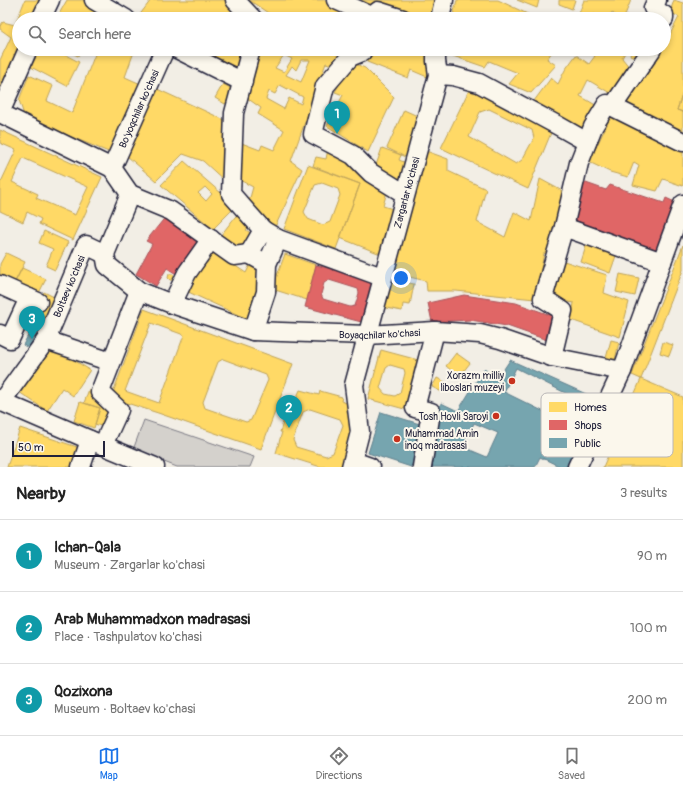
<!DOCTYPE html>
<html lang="en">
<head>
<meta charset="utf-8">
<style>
	body { margin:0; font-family:Pangolin,sans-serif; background:#f2f2f2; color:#222 }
	.scale { position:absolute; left:12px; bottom:10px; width:93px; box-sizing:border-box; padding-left:4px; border:2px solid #22223b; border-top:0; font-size:11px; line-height:14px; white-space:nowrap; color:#22223b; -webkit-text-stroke:3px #fbf7ec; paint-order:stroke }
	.you { position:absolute; left:401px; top:278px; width:14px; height:14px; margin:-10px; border:3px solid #fff; border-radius:50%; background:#1a73e8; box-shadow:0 0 0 6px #1a73e833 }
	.badge { display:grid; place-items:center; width:26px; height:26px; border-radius:50%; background:#1a73e8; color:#fff; font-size:13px; font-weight:700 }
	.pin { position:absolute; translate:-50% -33px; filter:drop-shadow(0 1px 2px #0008) }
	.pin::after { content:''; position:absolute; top:21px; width:14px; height:12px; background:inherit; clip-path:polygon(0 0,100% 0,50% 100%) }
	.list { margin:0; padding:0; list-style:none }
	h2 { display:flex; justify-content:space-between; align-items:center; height:52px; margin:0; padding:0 16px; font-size:17px }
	h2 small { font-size:13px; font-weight:400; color:#767676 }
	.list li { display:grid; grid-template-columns:26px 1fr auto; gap:12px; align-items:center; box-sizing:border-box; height:72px; padding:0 16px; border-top:1px solid #e0e0e0 }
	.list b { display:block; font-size:15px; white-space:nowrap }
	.list p { margin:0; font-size:13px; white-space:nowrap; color:#767676 }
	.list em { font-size:13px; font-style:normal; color:#767676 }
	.icon { flex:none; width:22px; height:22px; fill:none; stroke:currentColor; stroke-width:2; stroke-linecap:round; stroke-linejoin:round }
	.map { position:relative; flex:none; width:683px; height:467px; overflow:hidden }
	.search { position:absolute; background:#fff; box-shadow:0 2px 6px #0003; left:12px; right:12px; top:12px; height:44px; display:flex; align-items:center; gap:10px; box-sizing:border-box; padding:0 14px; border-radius:22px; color:#767676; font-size:15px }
	.sheet { height:268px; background:#fff }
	nav { display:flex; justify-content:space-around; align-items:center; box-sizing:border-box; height:56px; border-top:1px solid #e0e0e0; background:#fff; font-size:11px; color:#767676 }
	nav a { display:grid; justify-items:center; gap:2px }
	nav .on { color:#1a73e8 }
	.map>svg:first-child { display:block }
	.green { fill:#d4d1cc; stroke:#7b7a84 }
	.homes { fill:#ffd966; stroke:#bda259; fill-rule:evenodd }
	.shops { fill:#e06666; stroke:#a75259; fill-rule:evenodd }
	.public { fill:#76a5af; stroke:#5d7e8c; fill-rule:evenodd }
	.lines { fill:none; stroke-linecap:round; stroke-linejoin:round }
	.minor-casing { stroke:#22223b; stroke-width:21 }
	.minor { stroke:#fbf7ec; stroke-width:18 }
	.poi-dot { fill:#c8321e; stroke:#fbf7ec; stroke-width:1.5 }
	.labels { text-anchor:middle; stroke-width:4; stroke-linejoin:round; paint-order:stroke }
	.street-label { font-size:10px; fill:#22223b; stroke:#fbf7ec }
	.poi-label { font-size:10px; fill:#22223b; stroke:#fbf7ec; text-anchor:end }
	.key { fill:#fbf7ec; stroke:#bab7b7; stroke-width:1 }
	.key-label { font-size:11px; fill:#22223b }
</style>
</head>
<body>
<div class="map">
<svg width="683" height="467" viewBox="0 0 683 467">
	<rect width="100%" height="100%" fill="#f2eee5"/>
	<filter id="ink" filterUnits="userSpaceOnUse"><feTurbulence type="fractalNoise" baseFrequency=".025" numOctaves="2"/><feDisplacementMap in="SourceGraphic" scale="8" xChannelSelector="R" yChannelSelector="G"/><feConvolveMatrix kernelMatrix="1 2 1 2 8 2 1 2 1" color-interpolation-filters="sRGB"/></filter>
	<g filter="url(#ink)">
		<path class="green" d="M144,420l110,37 -4,10h-73l-44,-17z"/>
		<path class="homes" d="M25,0h19l-8,19h-17v30l-19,51v-40l11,-23 -11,-8v-3l3,-4 12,3z
			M67,0h18l23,12 -4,7h-37l-8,-5z
			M151,0h78l16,19h-104l-3,-2z
			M249,0h76l42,19h-47l-4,-2 -1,2h-44v-4z
			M356,0h85l-4,19h-25l-56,-17z
			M457,0h41l40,19h-86z
			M517,0h22l-2,8z
			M559,0h16l-3,9 -13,-5z
			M584,0h47l-6,15 8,4h-9l-9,-4 -3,-3 -5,6 -13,-4 -2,5h-15z
			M674,0l9,3v89l-6,18 6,2v22l-57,-30 36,-55h2v-3l15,-29 -9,-5z
			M59,14l8,5h-11z
			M554,14l12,5h-16z
			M40,49h14l25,13 -12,24 -36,-19z
			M64,49h18l-4,7z
			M97,49h38l-10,28 18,8 -32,68 -86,-35 -6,-18 10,-25 24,11 -6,15 25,12z
			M189,49h57l-6,26z
			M261,49h10l7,3 1,-3h78l-21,17 -10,-3 -35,98 11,8 -27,58 -27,-22 5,-18 -19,-10 5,-35 21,8 2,-5 12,5 10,-20 -26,-16 3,-6 -14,-10zM284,55l8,4 -8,13 -9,-4zM301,60h9l-9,22 -15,-7 6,-9 4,4zM280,85l23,12 -2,7 -12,-6 -5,11 -18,-10 3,-8 6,3z
			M373,49h59v30l-21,-9 -3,8 -41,-16z
			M449,49h105l-7,10 9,6 -25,28 -22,-9 9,-11 -29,-12 -4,6 -35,-12z
			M586,49h41l-5,9 8,10 -20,25 -22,-13 -8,16 19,11 -15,26 -50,-32 17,-23 7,6 7,-14 11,-15 13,9 6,-8z
			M633,49h14l-6,11 -11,-5z
			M351,62l14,6 29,29 -26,55 -41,-26 16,-31 -8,-3z
			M223,84l11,6 -9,14 -10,-6z
			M155,88l74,34 -3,60 -23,-21 -20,-7 -27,27 -29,-25z
			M470,88l83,40 -25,61 -87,-41zM489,109l43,21 2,8 -12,22 -6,4 -47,-27 11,-25z
			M683,92v20l-6,-2z
			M404,110l18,8 -13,41 -22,-11z
			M613,112l70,36v38l-20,-7 -6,12 -24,-6 6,-20 -5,-3 -6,15 -18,-5 -21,-10z
			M0,130l102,47 -29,63 -34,-16 2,-5 -14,-7 -4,10 -23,-11v-30l1,1 15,-32 -16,-7zM23,158l65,29 -13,28 -39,-17 2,-4 -26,-12z
			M382,148l19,7 -2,5 10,4 -6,17 -29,-10z
			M328,149l27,14 33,25 -5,18 13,4 -13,45 -43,-17 20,-54 -47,-18 3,-9 10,2z
			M426,151l22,8v12l38,18 -9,33 28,15 9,-25 17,9 9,-42 26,14 -12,63 -10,-3 -9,46 -79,-8h-29l-1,-10 -37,-9z
			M184,161l52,45 -23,23 -52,-44zM205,187l7,7 -6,7 -8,-8z
			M308,165l52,19 -24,65 -52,-20zM322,183l16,6 2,6 -10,27 -7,3 -15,-6 -4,-7 11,-27z
			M239,212l14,10 -7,8 6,4 -11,16 -20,-15z
			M44,231l24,11 -13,28 -9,-4 7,-17 -14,-6z
			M588,240l30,10 -8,23 -29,-11z
			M683,245v25l-42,109 -9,-4z
			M213,251l33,22 6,-12 10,4 -2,29 -13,25 -63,-29 19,-30 4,3z
			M6,253l19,9 -10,20 -15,-8v-10z
			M285,254l31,11 -9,35 -35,-11z
			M564,261l43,14 -3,18 25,9 -9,35 -49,-17 3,-17 -21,-4z
			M22,268l24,11 -7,14 -24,-11z
			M169,274h4l3,3 -2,3h-4l-2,-2z
			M620,274l19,4 -4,18 -19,-4z
			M387,279l27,5 -4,21 -7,-1 -1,7 -21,-4z
			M44,292l12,6 -11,21 -12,-6z
			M144,309l149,55 -32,85 -103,-36 -47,-15zM151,323l33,12 -25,68 -34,-12zM223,359l43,16 2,5 -17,40 -5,2 -41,-14 -2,-6 15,-40z
			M611,340l8,2 -4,18 -9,-2z
			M663,342l10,3 -4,11 -9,-3z
			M49,345l41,25 -17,26 -11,-8 -15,23 -28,-19z
			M381,350l41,11 -14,49 -40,-11zM390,365l14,4 1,4 -5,20 -5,3 -10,-2 -5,-6 6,-20z
			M456,353l14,10 -11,14 -13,-11z
			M437,378l10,5 -5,9 -10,-5z
			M641,379l42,18v70h-80z
			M89,389l11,3 11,20 -5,16 -11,-4 5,-16 -16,-5z
			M300,390l19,5 1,-4 22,6 -1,4 11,4 4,17 -15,45h-20l-45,-14 6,-21h-2l5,-16 3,1zM310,409l30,10 3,6 -10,28 -7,3 -30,-9 -3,-7 10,-28z
			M80,402l20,6 -6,20 -20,-7z
			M20,428l63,21 -6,18h-70z"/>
		<path class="shops" d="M583,182l23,8 4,-5 54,18 2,-5 11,5 -19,49 -84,-29z
			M167,215l21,16 14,16 -21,30 -14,-9 -11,18 -20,-12 16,-30 -6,-3z
			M316,265l60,16 -11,42 -60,-16zM329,280l29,9 1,4 -4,13 -5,1 -27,-8 -2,-5 3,-11z
			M464,295l52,8 40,14 -9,23 -40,-14 -37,-6 -38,2 -4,-19z"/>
		<path class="public" d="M32,328l10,5 -10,17 -9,-5z
			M510,360l94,42 -32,65h-11l-21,-10 -5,10h-103l9,-64 17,8 26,-42 14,9zM516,368l77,39 -12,23 -77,-38zM474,423l24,10 -11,24 -24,-10z
			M381,412l45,14 -15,41 -43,-14z"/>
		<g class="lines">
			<g class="minor-casing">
				<g id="minor">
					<path d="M94,0l32,19"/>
					<path d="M235,0l18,19"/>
					<path d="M336,0l40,18"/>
					<path d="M657,0l-4,8 11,7v4"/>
					<path d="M41,19l9,-19"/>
					<path d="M375,19l3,-8 25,8"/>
					<path d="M440,19l4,-19"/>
					<path d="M28,49l-28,64 112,55 18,26 41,17 63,45 15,-2"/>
					<path d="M177,49l66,33"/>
					<path d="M251,49l-17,64 -3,81 32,36"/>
					<path d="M363,49l-1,3 -12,5 -25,29 -12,48 40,21 18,18 34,21"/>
					<path d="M438,75l15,1 26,7 78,42 30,17"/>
					<path d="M613,106l39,-57"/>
					<path id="s1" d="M112,168l53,-119"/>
					<path d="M564,227l98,35"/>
					<path d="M278,239l104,38"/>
					<path id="s2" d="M105,254l2,11 32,26 33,13 81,27 114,4 68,-4 45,3 20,5 52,18 70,14"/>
					<path d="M105,254l25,-60"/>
					<path d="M0,285l38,17"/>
					<path d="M172,304l15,-31 24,-34"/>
					<path d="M253,331l13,-39 1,-28 11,-25 -15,-9 -14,24 18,10"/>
					<path d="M0,334l10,5 19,-41"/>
					<path d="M46,340l65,22"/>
					<path d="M552,357l11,-46 -20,-13 21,-71 15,-64 14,-36 14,-23 76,38"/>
					<path d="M0,401l90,39 65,27"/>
					<path id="s3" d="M1,402l45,-62 40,-95 19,9"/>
					<path d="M103,445l16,-35 -19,-18 39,-101"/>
					<path d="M353,461l17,6"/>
					<path d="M81,467l9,-27"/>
					<path id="s4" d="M351,467l9,-35 -6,-47 84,-310 -2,-14v-12"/>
					<path d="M422,467l9,-55 -16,-4 20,-77"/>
					<path d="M577,467l45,-96 61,-167"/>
				</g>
			</g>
			<use href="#minor" class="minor"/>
		</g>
	</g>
	<g class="poi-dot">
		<circle cx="512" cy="381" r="4"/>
		<circle cx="496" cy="416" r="4"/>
		<circle cx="397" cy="439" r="4"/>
	</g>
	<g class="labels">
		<g class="street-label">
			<text dy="4" stroke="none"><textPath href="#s1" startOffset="65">Bo'yoqchilar ko'chasi</textPath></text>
			<text dy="4" stroke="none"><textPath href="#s4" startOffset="283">Zargarlar ko'chasi</textPath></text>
			<text dy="4" stroke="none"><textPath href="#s3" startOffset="135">Boltaev ko'chasi</textPath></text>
			<text dy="4" stroke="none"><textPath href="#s2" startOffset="300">Boyaqchilar ko'chasi</textPath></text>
		</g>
		<g class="poi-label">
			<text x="504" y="379">Xorazm milliy<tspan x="504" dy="12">liboslari muzeyi</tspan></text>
			<text x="488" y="420">Tosh Hovli Saroyi</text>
			<text x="405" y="437" text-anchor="start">Muhammad Amin<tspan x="405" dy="12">inoq madrasasi</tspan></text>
		</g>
	</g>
	<rect x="541" y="393" width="132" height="64" rx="6" class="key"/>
	<rect x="549" y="402" width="18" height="10" fill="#ffd966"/>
	<rect x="549" y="420" width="18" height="10" fill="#e06666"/>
	<rect x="549" y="438" width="18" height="10" fill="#76a5af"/>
	<g class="key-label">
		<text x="574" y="411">Homes</text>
		<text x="574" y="429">Shops</text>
		<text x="574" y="447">Public</text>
	</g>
</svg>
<div class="scale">50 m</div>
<div class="you"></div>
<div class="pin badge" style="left:337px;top:134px;background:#0f9aa8">1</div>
<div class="pin badge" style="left:289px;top:428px;background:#0f9aa8">2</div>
<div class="pin badge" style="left:32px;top:339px;background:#0f9aa8">3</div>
<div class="search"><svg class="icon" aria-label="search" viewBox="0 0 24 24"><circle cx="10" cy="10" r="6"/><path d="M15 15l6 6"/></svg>Search here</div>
</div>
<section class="sheet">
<h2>Nearby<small>3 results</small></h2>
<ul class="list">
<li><span class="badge" style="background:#0f9aa8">1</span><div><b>Ichan-Qala</b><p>Museum · Zargarlar ko'chasi</p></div><em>90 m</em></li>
<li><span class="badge" style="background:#0f9aa8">2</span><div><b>Arab Muhammadxon madrasasi</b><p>Place · Tashpulatov ko'chasi</p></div><em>100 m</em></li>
<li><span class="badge" style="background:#0f9aa8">3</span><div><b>Qozixona</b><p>Museum · Boltaev ko'chasi</p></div><em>200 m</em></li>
</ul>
</section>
<nav>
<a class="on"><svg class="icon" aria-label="map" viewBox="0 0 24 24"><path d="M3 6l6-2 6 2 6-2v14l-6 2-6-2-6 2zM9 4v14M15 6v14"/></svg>Map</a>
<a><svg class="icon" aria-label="directions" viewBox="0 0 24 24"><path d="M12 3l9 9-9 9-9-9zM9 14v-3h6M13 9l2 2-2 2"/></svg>Directions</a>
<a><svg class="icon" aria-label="saved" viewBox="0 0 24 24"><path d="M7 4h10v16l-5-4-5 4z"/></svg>Saved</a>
</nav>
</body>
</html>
